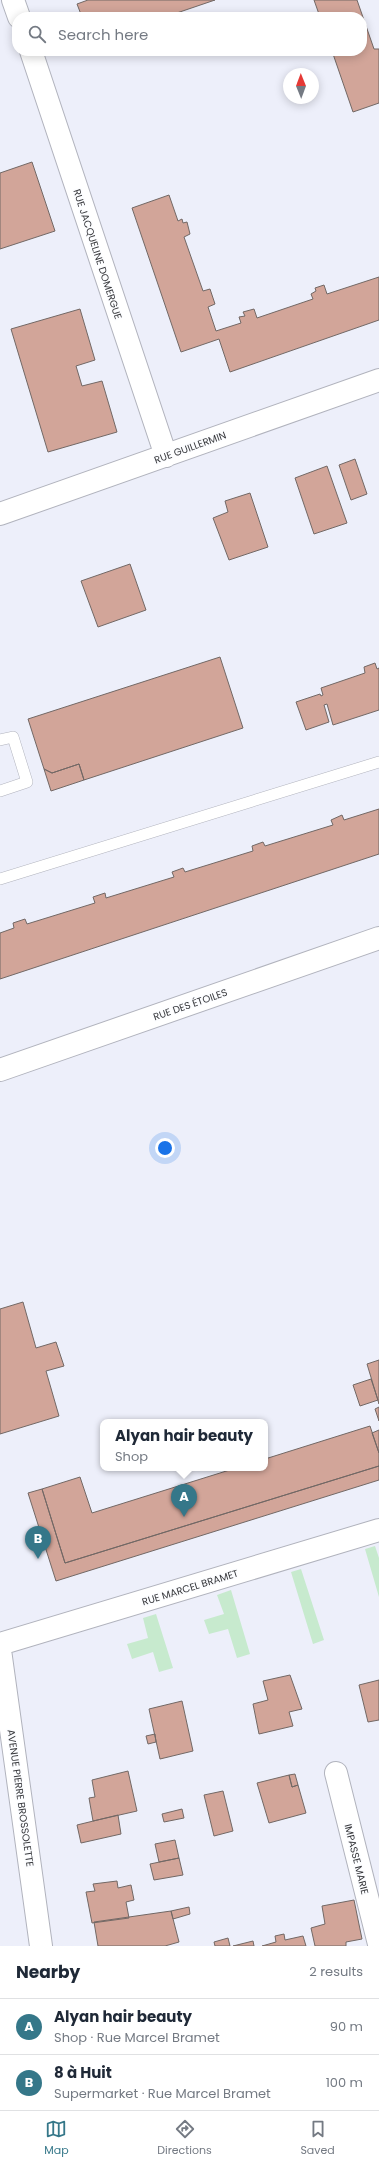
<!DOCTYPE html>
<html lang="en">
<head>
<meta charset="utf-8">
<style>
	body { margin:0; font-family:Poppins,sans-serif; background:#f6f6f7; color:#1f2937 }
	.compass { position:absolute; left:283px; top:68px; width:36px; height:36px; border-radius:50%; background:#fff; box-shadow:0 2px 10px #0003; rotate:359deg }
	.you { position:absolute; left:165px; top:1148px; width:14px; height:14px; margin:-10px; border:3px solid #fff; border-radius:50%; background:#1a73e8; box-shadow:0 0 0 6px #1a73e833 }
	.badge { display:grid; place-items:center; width:26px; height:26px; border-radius:50%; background:#357789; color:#fff; font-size:13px; font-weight:700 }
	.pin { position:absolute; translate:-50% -33px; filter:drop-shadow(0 1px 2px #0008) }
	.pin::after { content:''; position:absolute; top:21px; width:14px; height:12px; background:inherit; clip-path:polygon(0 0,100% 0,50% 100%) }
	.popup { position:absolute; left:100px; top:1419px; width:168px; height:52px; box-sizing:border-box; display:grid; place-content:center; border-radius:8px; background:#fff; filter:drop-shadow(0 1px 3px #0005); font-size:13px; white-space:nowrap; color:#747a83 }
	.popup b { font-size:15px; color:#1f2937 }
	.popup::after { content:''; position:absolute; left:50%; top:100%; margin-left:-8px; border:8px solid transparent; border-top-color:#fff }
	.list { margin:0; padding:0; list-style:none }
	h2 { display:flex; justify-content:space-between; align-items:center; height:52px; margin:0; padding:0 16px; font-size:17px }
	h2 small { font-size:13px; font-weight:400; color:#747a83 }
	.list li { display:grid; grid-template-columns:26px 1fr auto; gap:12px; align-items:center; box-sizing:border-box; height:56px; padding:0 16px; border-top:1px solid #e0e1e3 }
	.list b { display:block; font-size:15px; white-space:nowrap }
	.list p { margin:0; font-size:13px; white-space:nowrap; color:#747a83 }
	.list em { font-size:13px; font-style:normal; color:#747a83 }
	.icon { flex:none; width:22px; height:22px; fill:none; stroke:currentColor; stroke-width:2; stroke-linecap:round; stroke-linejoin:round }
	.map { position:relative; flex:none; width:379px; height:1946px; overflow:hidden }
	.search { position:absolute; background:#fff; box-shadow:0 2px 10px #0003; left:12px; right:12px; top:12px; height:44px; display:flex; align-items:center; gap:10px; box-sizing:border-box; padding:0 14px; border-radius:16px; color:#747a83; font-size:15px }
	.sheet { height:164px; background:#fff }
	nav { display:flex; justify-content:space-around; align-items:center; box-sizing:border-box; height:56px; border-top:1px solid #e0e1e3; background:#fff; font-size:11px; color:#747a83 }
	nav a { display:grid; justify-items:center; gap:2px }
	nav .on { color:#357789 }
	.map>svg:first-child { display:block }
	.green { fill:#c7eace }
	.building { fill:#d2a599; stroke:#726865 }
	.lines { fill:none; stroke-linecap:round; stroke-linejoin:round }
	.service-casing { stroke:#b1b3bd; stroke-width:12 }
	.minor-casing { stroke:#b1b3bd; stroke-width:24 }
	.service { stroke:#fff; stroke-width:11 }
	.minor { stroke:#fff; stroke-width:22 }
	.labels { text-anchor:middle; stroke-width:3; stroke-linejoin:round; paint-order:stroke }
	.street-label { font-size:10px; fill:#36373b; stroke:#fcfdff }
</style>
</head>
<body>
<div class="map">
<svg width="379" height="1946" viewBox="0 0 379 1946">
	<rect width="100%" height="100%" fill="#edeffa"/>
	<path class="green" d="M375,1546l4,12v39l-14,-48z
		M301,1569l23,71 -11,4 -22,-72z
		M231,1590l19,64 -13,4 -9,-29 -19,5 -5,-14 20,-6 -7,-19z
		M156,1614l17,54 -14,4 -6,-20 -21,7 -5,-15 21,-6 -5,-20z"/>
	<path class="building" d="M88,0h127l-50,17h-83l-5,-13z
		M314,0h43l17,49h5v54l-26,9 -21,-61h30v-34h-42z
		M32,162l23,69 -55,18v-76z
		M169,195l9,26 4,-2 1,4 4,-1 3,12 -6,3 19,54 7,-2 5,15 -7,3 8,24 25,-8 -2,-6 6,-1 -2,-4 11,-3 3,9 56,-19 -2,-5 5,-3 -1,-3 9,-3 3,9 52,-17v43l-149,52 -11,-33 -38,13 -49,-144z
		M80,309l15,51 -19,6 6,20 20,-5 15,51 -69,20 -37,-123z
		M355,459l12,35 -16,6 -12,-35z
		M327,466l20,57 -33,11 -19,-56z
		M250,493l18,54 -39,13 -16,-42 15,-6 -3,-11z
		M130,564l16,46 -48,17 -17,-46z
		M220,657l23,71 -159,52 -5,-16 -27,9 -8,-4 -16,-50z
		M375,663l2,6 2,-1v42l-46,15 -6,-21 -3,1 5,17 -23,8 -10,-28 24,-8 1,2 2,-1 -2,-7 44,-15 -1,-6z
		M79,764l5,16 -33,11 -7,-22 8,4z
		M379,809v45l-379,125v-46l14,-5 -1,-5 12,-4 2,5 68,-21 -2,-6 12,-4 1,5 68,-21 -2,-5 11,-4 2,4 68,-21 -1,-5 11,-4 2,4 68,-21 -2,-5 11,-5 2,5z
		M23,1302l13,46 20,-6 8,24 -18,5 13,45 -59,18v-125z
		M379,1360v44l-12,-40z
		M371,1379l7,21 -18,6 -7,-21z
		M379,1407v14l-4,-12z
		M370,1426l9,27v13l-314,97 -23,-74 38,-12 12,36 144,-45h29v-9z
		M379,1430v23l-7,-20z
		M379,1466v14l-323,101 -28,-88 14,-4 23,74z
		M290,1675l12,34 -13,3 4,14 -34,8 -6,-30 15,-4 -5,-19z
		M379,1680v40l-11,2 -9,-37z
		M182,1701l11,50 -33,8 -11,-50z
		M155,1734l1,8 -8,2 -2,-8z
		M128,1771l9,40 -44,10 -4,-23 6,-1 -3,-17z
		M295,1774l3,11 -6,2 -3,-12z
		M289,1775l3,12 6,-2 8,28 -37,10 -12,-40z
		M223,1791l10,40 -19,5 -10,-41z
		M182,1809l2,9 -20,4 -2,-8z
		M118,1815l3,19 -40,9 -4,-18z
		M175,1840l4,18 -20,4 -4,-18z
		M179,1858l4,17 -29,5 -4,-16z
		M117,1881l1,7 13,-3 3,15 -8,2 3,16 -37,5 -6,-31 9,-1 -2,-7z
		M354,1900l8,39 -16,3v4h-31l-4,-18 14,-4 -3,-18z
		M189,1907l1,7 -17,5 -2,-8z
		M171,1911l8,31 -14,4h-67l-4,-24z
		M284,1934l1,6 18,-4 3,10h-44l14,-4 -1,-6z
		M228,1938l2,8h-15l-1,-4z
		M253,1941l1,5h-21z"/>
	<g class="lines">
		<g class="service-casing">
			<path id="service" d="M0,740l13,-3 14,45 -27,9
				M0,879l379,-117"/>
		</g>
		<g class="minor-casing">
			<path id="minor" d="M13,0l6,17
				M31,51l135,405
				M0,514l379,-134
				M0,1070l379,-132
				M0,1644l379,-114
				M0,1650l41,296
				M336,1773l43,171"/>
		</g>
		<use href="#service" class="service"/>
		<use href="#minor" class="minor"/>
	</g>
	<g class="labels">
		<g class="street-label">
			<text transform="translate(98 254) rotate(72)" y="4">RUE JACQUELINE DOMERGUE</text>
			<text transform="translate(190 447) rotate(-20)" y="4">RUE GUILLERMIN</text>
			<text transform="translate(190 1004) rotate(-19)" y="4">RUE DES ÉTOILES</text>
			<text transform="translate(190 1587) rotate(-17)" y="4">RUE MARCEL BRAMET</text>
			<text transform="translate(21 1798) rotate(82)" y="4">AVENUE PIERRE BROSSOLETTE</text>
			<text transform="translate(357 1859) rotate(76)" y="4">IMPASSE MARIE</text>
		</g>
	</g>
</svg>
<svg class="compass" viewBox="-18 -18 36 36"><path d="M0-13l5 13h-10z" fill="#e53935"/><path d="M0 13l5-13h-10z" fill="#747a83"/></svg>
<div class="you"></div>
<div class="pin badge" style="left:184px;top:1517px">A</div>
<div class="popup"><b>Alyan hair beauty</b>Shop</div>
<div class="pin badge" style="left:38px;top:1559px">B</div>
<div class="search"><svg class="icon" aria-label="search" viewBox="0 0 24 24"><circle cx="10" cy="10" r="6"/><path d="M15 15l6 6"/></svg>Search here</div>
</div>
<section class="sheet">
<h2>Nearby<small>2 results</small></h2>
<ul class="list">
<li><span class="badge">A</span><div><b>Alyan hair beauty</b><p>Shop · Rue Marcel Bramet</p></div><em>90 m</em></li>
<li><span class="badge">B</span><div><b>8 à Huit</b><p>Supermarket · Rue Marcel Bramet</p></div><em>100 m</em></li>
</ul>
</section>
<nav>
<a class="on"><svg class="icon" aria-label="map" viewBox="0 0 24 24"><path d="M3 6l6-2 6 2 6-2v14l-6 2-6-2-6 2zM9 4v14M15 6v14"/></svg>Map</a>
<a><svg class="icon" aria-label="directions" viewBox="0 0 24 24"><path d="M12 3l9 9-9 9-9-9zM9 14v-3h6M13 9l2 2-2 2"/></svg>Directions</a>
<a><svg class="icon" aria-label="saved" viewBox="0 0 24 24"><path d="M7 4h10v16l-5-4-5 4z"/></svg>Saved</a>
</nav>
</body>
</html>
